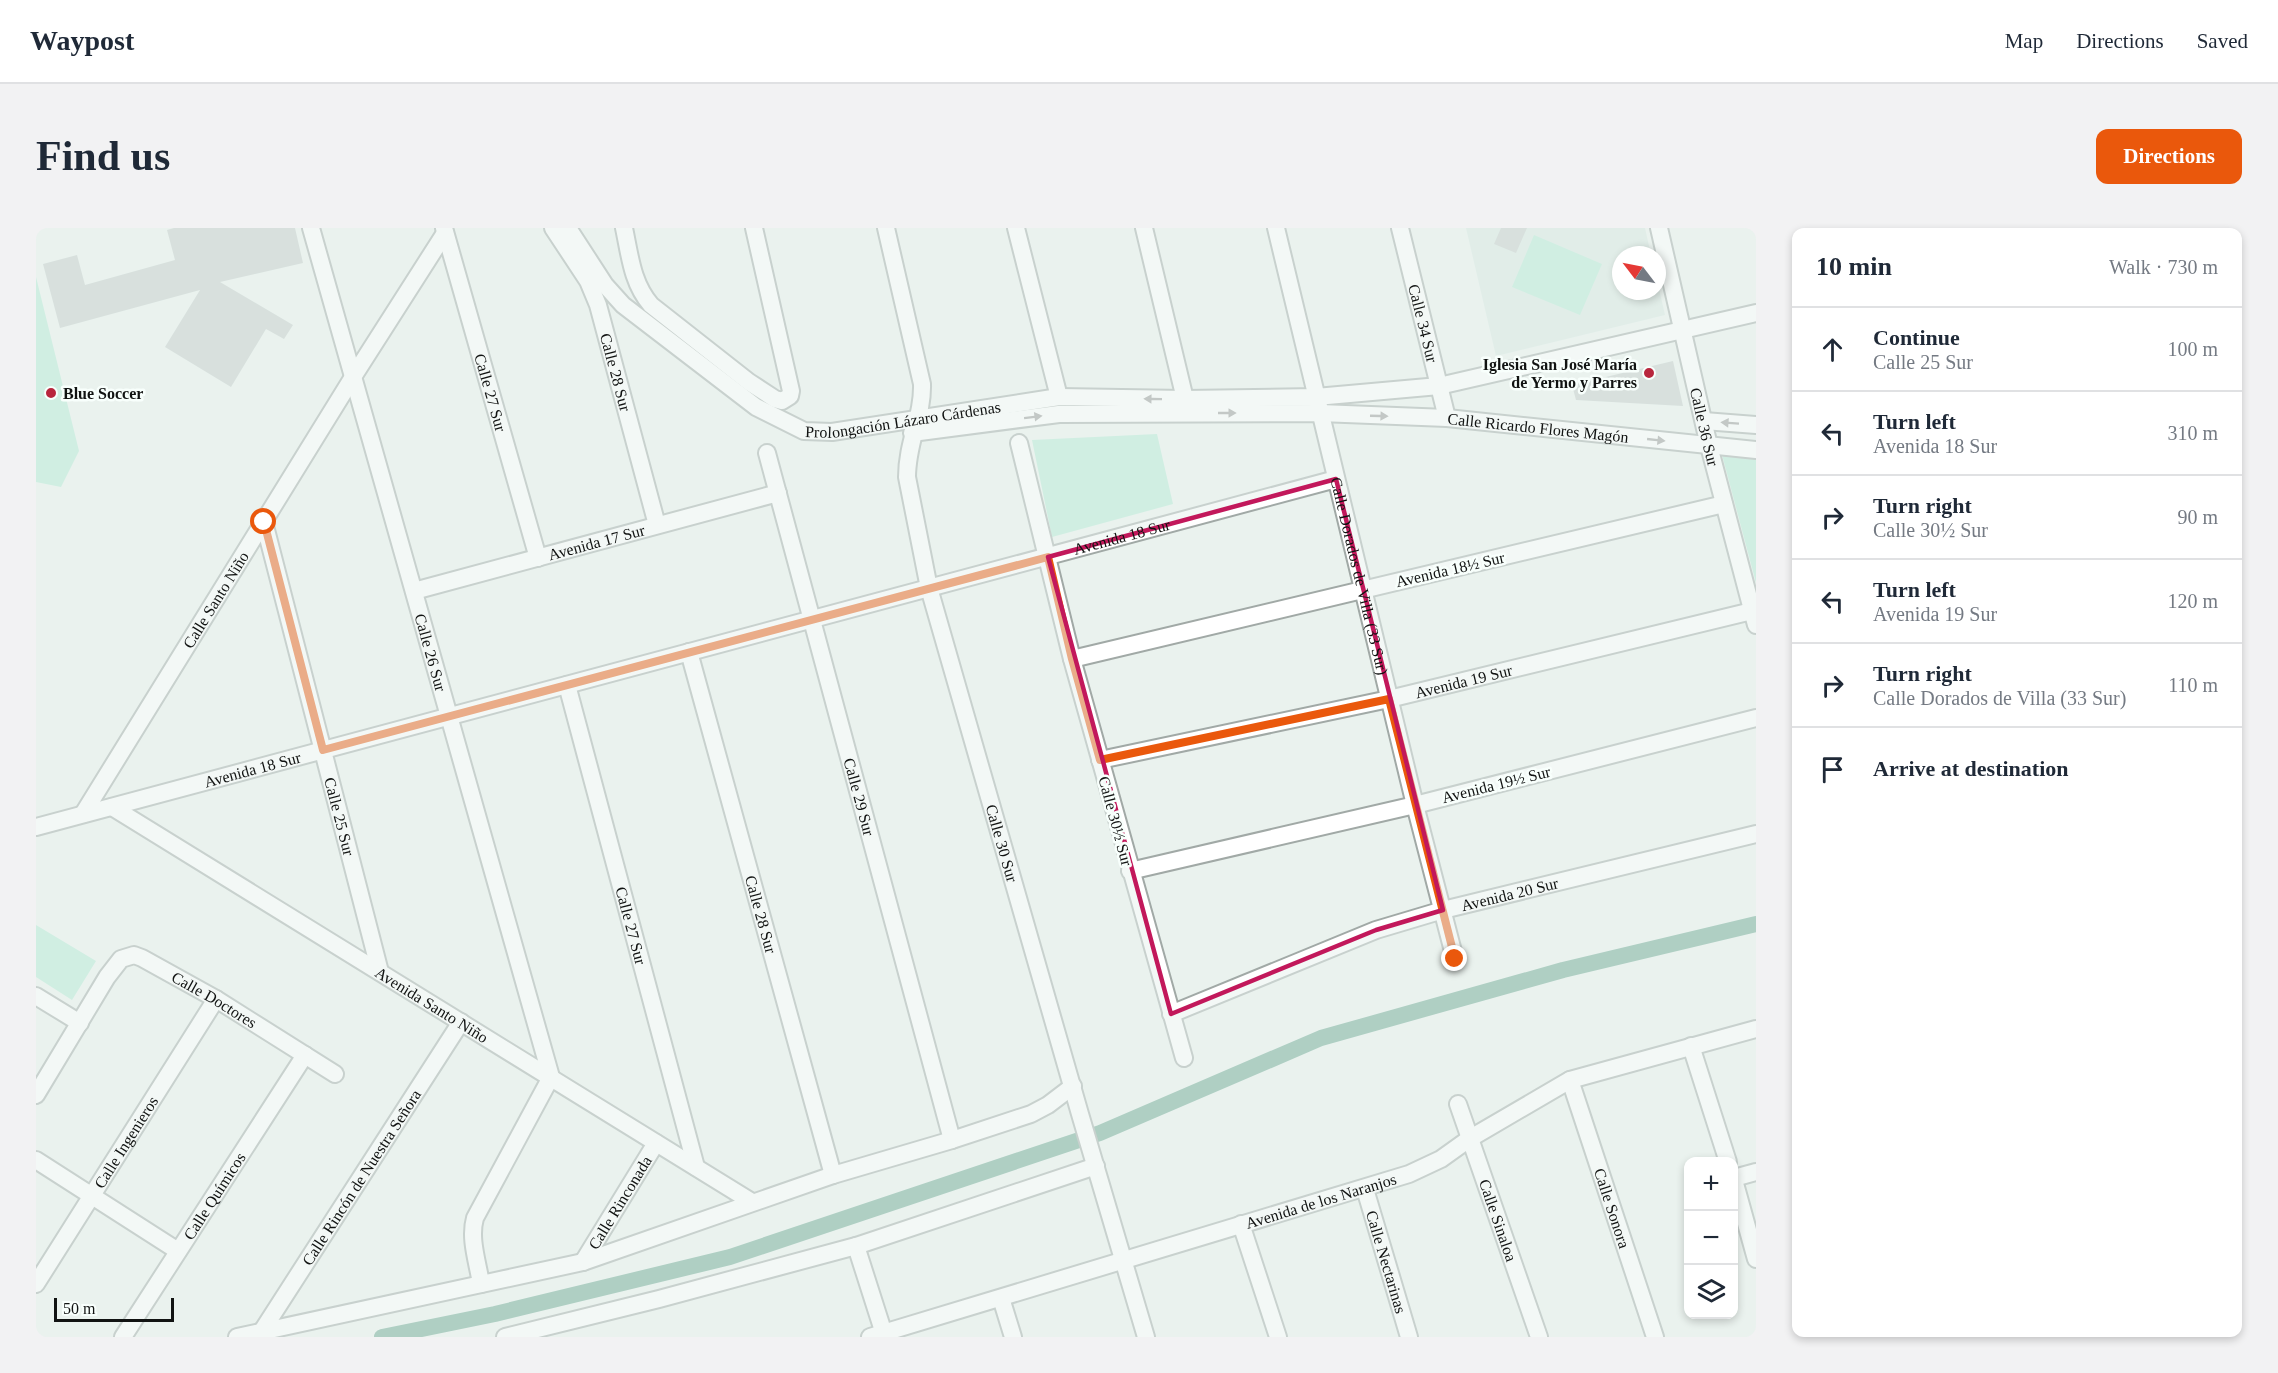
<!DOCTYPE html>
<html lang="en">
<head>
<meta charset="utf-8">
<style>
	body { margin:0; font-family:"Times New Roman",serif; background:#f2f2f3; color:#1f2937 }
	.controls { position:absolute; right:18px; bottom:18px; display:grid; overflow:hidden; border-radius:12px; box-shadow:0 3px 9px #0003 }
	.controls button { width:54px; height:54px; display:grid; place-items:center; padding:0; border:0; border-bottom:2px solid #e0e1e3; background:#fff; color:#1f2937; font:30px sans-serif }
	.compass { position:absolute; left:1576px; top:18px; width:54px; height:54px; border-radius:50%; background:#fff; box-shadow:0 3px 9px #0003; rotate:302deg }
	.scale { position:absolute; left:18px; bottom:15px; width:120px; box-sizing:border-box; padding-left:6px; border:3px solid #111312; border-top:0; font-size:16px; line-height:21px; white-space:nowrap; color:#111312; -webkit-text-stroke:4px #f8fffc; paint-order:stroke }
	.stop { position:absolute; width:18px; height:18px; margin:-14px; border:4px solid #ea580c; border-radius:50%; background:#fff }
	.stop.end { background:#ea580c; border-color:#fff; box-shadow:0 2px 6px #0008 }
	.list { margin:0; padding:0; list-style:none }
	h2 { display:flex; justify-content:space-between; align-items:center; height:78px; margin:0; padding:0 24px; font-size:26px }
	h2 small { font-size:20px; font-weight:400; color:#747a83 }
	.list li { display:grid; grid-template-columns:39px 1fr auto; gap:18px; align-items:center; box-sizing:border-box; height:84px; padding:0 24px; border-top:2px solid #e0e1e3 }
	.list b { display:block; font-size:22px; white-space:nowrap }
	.list p { margin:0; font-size:20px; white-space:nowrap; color:#747a83 }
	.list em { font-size:20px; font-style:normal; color:#747a83 }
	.icon { flex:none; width:33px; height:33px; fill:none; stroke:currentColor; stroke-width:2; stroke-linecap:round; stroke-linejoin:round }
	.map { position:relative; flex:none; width:1720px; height:1109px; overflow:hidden; border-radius:12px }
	header { display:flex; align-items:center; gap:36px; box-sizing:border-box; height:84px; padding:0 30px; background:#fff; border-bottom:2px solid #e0e1e3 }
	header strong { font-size:28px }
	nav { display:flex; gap:33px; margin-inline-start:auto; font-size:21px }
	.intro { display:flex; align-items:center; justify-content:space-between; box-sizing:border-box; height:144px; padding:0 36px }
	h1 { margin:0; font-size:42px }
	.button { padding:15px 27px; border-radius:12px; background:#ea580c; color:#fff; font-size:21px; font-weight:700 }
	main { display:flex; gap:36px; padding:0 36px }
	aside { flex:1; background:#fff; border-radius:12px; box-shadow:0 3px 9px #0003 }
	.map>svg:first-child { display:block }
	.built { fill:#d7e7e1 }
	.green { fill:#b2e9d3 }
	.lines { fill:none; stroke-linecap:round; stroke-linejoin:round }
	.canal { stroke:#68a48e; stroke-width:16 }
	.building { fill:#c3cbc8 }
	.minor-casing { stroke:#a1a9a6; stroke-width:20 }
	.minor { stroke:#fff; stroke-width:16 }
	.oneway { fill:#949594 }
	.route { stroke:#ea580c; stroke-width:8 }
	.marked { fill:none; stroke:#c2185b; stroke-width:4.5; stroke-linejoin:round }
	.poi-dot { fill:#b8263d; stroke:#f8fffc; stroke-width:2 }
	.labels { text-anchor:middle; stroke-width:5; stroke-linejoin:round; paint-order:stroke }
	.street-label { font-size:16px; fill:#111312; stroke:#f8fffc }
	.poi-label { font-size:16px; font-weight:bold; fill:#111312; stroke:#f8fffc; text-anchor:end }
</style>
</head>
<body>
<header>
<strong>Waypost</strong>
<nav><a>Map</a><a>Directions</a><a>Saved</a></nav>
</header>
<div class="intro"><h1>Find us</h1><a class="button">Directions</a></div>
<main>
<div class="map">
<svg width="1720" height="1109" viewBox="0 0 1720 1109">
	<rect width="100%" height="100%" fill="#eaf2ee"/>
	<path class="built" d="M1430,0h179l6,27h-30v36h36v-11l8,35 -169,41z"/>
	<path class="green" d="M1498,7l68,29 -22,51 -68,-28z
		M0,49l43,174 -18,36 -25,-5z
		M1121,206l16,70 -121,33 -20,-97z
		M1685,223l35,3v129z
		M0,697l60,36 -24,39 -36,-23z"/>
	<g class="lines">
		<path class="canal" d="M346,1109l113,-23 235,-57 370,-124 221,-95 242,-68 193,-46"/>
	</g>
	<path class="building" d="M138,0h121l8,35 -83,19 73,43 -9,14 -18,-10 -35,58 -66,-40 35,-57 -140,38 -17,-64 34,-9 8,30 90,-25 -8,-30z
		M1465,0h26l-11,25 -22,-9z
		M1637,133l10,45 -107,-6 -4,-15z"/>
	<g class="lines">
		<g class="minor-casing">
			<g id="minor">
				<path id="s1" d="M275,0l240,849 -76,141c-6,21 3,45 6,66"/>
				<path id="s2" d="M408,0l94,330"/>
				<path id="s3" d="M517,0l35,53 10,24 59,220"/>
				<path id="s4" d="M532,0l37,57 18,20 133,102 48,24 28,1 227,-35 126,2 131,-2 123,-11 317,-73"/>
				<path d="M588,0c6,28 8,55 27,77l98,77 26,17 7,2 8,-5 1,-5 -37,-163"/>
				<path id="s5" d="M850,0l36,156c1,32 -15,58 -15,93l22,111 151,526 66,223"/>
				<path d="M980,0l43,169"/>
				<path d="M1108,0l41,171"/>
				<path id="s6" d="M1240,0l139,577 40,154"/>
				<path id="s7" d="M1364,0l47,190"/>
				<path id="s8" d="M1623,0l50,218 47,179"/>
				<path d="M1668,193l52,4"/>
				<path id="s9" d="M876,205l147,-19 261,-1 127,5 309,32"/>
				<path d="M983,215l53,216 112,399"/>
				<path id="s10" d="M731,225l185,687"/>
				<path id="s11" d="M228,294l116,450"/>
				<path id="s12" d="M378,363l364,-98"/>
				<path id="s13" d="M653,424l144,523"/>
				<path d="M1036,431l652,-155"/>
				<path id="s14" d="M531,457l129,482"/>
				<path id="s15" d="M1064,532l289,-61 367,-89"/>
				<path id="s16" d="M76,579l640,395"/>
				<path id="s17" d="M47,586l270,-437 92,-144"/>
				<path id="s18" d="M0,599l1300,-348"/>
				<path d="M1094,643l285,-66 341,-87"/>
				<path d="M0,768l44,27"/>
				<path id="s19" d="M1135,786l205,-84 67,-20 313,-76"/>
				<path d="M1655,818l37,116"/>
				<path id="s20" d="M1534,852l85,257"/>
				<path id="s21" d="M0,867l71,-118 14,-18 13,-4 8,3 74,41 119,75"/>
				<path id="s22" d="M1422,876l81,233"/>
				<path d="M0,932l142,91"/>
				<path d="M1698,950l22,-6"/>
				<path d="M1698,952l22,79"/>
				<path id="s23" d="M1329,961l44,148"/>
				<path d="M1205,996l37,113"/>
				<path d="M820,1018l29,91"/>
				<path id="s24" d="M547,1034l73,-119"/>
				<path id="s25" d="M0,1056l180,-285"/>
				<path d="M965,1070l12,39"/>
				<path id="s26" d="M226,1103l199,-309"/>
				<path id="s27" d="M87,1109l182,-282"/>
				<path d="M201,1109l346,-75 250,-87 119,-35 79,-26 17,-9 25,-19"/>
				<path d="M469,1109l154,-38 197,-53 240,-80"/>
				<path id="s28" d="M834,1109l539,-163 32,-15 28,-20 101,-59 186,-51"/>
			</g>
		</g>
		<use href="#minor" class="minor"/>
	</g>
	<defs><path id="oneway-solid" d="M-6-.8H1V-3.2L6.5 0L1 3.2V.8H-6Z" transform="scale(1.5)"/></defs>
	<g class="oneway">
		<use href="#oneway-solid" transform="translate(1117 171) rotate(-179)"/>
		<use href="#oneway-solid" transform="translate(1191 185)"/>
		<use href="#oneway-solid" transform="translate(1343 188) rotate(2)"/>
		<use href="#oneway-solid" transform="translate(997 189) rotate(-7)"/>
		<use href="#oneway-solid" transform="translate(1694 195) rotate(-176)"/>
		<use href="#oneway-solid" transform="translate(1620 212) rotate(6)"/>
	</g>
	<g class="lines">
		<path class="route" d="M228,294l59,228 725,-193 24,102 28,101 289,-61 66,260"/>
	</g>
	<path d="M0 0H1720V1109H0ZM1300,251l107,431 -67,20 -205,84 -123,-457z" fill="#eaf2ee" fill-opacity=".55" fill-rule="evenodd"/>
	<path class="marked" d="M1300,251l107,431 -67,20 -205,84 -123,-457z"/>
	<g class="poi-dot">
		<circle cx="1613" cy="145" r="6"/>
		<circle cx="15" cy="165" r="6"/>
	</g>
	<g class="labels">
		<g class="street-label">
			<text dy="6" stroke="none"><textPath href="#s7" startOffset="98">Calle 34 Sur</textPath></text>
			<text dy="6" stroke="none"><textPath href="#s3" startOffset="159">Calle 28 Sur</textPath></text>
			<text dy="6" stroke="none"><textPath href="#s2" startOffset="171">Calle 27 Sur</textPath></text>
			<text dy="6" stroke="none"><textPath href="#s4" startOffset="416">Prolongación Lázaro Cárdenas</textPath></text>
			<text dy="6" stroke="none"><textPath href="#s8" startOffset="204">Calle 36 Sur</textPath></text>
			<text dy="6" stroke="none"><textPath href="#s9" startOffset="628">Calle Ricardo Flores Magón</textPath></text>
			<text dy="6" stroke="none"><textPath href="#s18" startOffset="1124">Avenida 18 Sur</textPath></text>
			<text dy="6" stroke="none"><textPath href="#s12" startOffset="189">Avenida 17 Sur</textPath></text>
			<text transform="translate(1414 341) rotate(-13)" y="6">Avenida 18½ Sur</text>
			<text dy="6" stroke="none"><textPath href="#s6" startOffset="358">Calle Dorados de Villa (33 Sur)</textPath></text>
			<text dy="6" stroke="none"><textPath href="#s17" startOffset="252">Calle Santo Niño</textPath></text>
			<text dy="6" stroke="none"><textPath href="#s1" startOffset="441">Calle 26 Sur</textPath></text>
			<text dy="6" stroke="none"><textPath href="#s15" startOffset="372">Avenida 19 Sur</textPath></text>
			<text dy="6" stroke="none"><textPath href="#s18" startOffset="224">Avenida 18 Sur</textPath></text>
			<text transform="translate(1460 556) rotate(-14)" y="6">Avenida 19½ Sur</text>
			<text dy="6" stroke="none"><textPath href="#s10" startOffset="356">Calle 29 Sur</textPath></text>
			<text dy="6" stroke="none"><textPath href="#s11" startOffset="304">Calle 25 Sur</textPath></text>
			<text transform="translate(1080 593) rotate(75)" y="6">Calle 30½ Sur</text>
			<text dy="6" stroke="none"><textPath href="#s5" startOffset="633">Calle 30 Sur</textPath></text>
			<text dy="6" stroke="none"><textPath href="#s19" startOffset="360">Avenida 20 Sur</textPath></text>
			<text dy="6" stroke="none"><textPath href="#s13" startOffset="272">Calle 28 Sur</textPath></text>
			<text dy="6" stroke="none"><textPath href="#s14" startOffset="249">Calle 27 Sur</textPath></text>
			<text dy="6" stroke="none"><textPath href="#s21" startOffset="266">Calle Doctores</textPath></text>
			<text dy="6" stroke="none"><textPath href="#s16" startOffset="376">Avenida Santo Niño</textPath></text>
			<text dy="6" stroke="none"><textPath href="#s25" startOffset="168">Calle Ingenieros</textPath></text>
			<text dy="6" stroke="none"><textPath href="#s26" startOffset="183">Calle Rincón de Nuestra Señora</textPath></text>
			<text dy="6" stroke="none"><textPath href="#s27" startOffset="168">Calle Químicos</textPath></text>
			<text dy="6" stroke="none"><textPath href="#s28" startOffset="471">Avenida de los Naranjos</textPath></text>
			<text dy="6" stroke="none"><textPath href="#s24" startOffset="70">Calle Rinconada</textPath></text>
			<text dy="6" stroke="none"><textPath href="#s20" startOffset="135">Calle Sonora</textPath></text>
			<text dy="6" stroke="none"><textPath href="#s22" startOffset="123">Calle Sinaloa</textPath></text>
			<text dy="6" stroke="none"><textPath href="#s23" startOffset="76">Calle Nectarinas</textPath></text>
		</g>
		<g class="poi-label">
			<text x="1601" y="142">Iglesia San José María<tspan x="1601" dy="18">de Yermo y Parres</tspan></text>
			<text x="27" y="171" text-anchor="start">Blue Soccer</text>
		</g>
	</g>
</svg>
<div class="controls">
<button>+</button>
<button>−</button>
<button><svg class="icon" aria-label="layers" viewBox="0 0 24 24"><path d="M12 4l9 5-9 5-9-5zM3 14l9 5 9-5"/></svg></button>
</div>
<svg class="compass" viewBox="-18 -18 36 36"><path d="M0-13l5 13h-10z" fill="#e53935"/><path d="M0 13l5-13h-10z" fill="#747a83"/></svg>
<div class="scale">50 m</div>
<div class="stop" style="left:228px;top:294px"></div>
<div class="stop end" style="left:1419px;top:731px"></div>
</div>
<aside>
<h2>10 min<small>Walk · 730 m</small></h2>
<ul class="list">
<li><svg class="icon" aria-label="ahead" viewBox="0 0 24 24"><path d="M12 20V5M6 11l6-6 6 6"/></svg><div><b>Continue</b><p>Calle 25 Sur</p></div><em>100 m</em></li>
<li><svg class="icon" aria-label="left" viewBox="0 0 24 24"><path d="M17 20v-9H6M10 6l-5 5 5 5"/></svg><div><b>Turn left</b><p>Avenida 18 Sur</p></div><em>310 m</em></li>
<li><svg class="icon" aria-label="right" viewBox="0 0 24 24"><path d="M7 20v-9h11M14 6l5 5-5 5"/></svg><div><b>Turn right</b><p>Calle 30½ Sur</p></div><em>90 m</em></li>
<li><svg class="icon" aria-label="left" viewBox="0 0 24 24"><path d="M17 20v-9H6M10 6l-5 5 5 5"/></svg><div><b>Turn left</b><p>Avenida 19 Sur</p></div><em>120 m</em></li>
<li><svg class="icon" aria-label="right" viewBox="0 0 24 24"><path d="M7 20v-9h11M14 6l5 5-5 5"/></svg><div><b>Turn right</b><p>Calle Dorados de Villa (33 Sur)</p></div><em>110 m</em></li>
<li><svg class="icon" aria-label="arrive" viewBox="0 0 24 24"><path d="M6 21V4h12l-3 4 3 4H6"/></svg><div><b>Arrive at destination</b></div></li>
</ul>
</aside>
</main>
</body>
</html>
